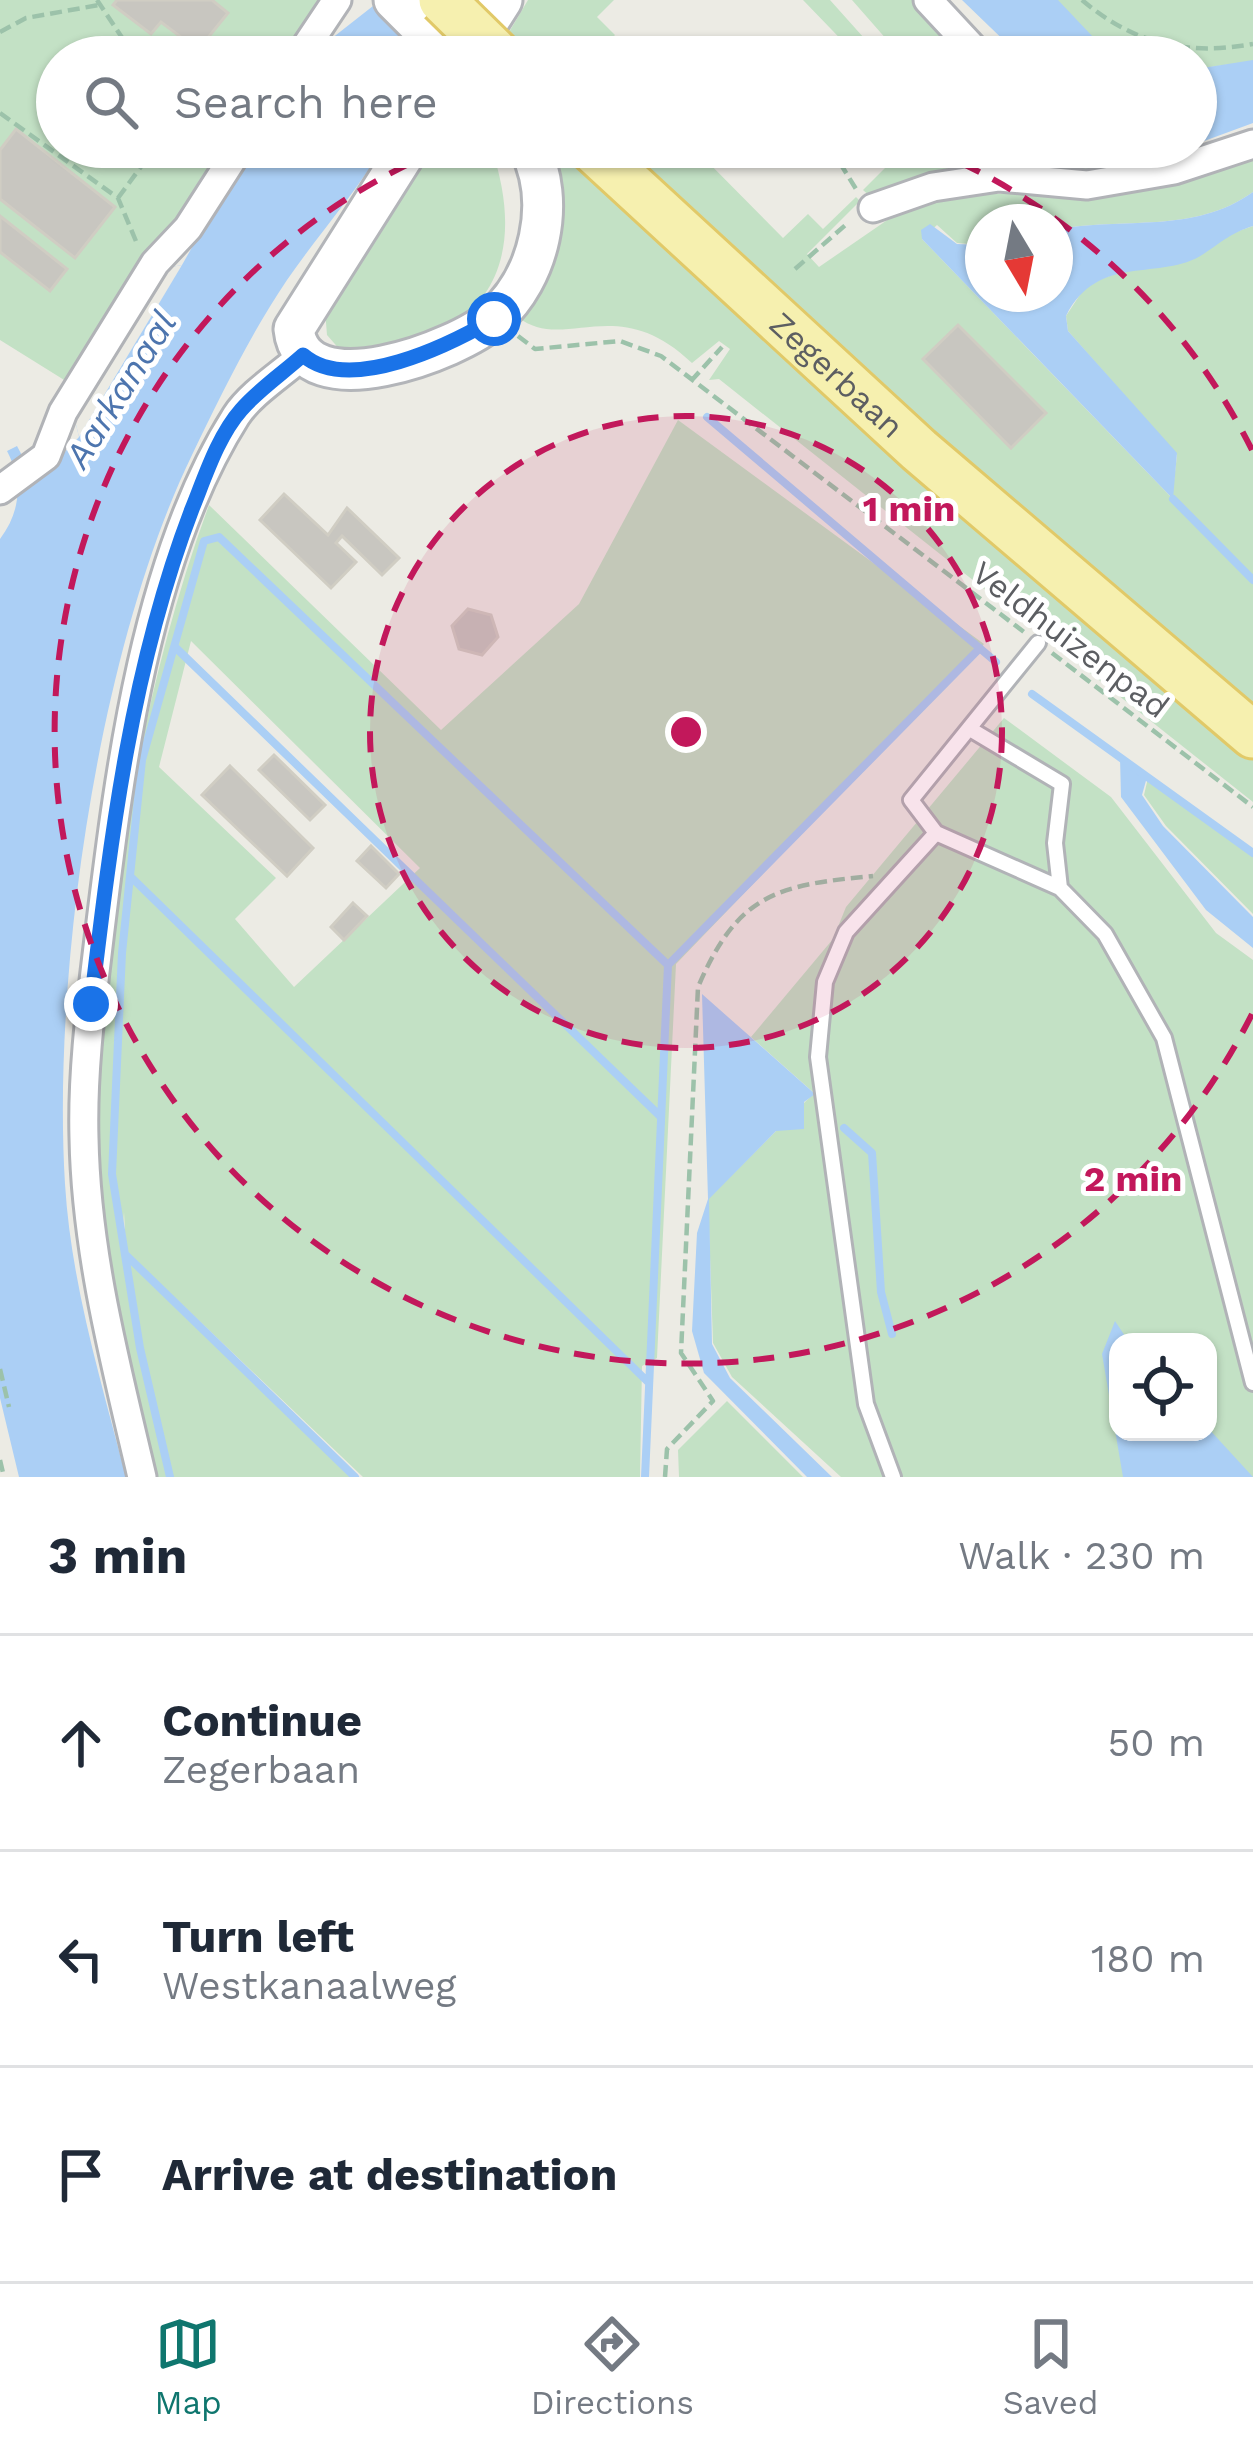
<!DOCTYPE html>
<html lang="en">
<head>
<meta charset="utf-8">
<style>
	body { margin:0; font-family:"Work Sans",sans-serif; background:#f2f2f3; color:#1f2937 }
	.controls { position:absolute; right:36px; bottom:36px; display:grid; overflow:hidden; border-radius:24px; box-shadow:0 3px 9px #0004 }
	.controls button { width:108px; height:108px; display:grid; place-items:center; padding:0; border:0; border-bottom:3px solid #e0e1e3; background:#fff; color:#1f2937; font:60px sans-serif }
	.compass { position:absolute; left:965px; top:204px; width:108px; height:108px; border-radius:50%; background:#fff; box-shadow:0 3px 9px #0004; rotate:170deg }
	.stop { position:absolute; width:36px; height:36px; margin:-27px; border:9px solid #1a73e8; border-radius:50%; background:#fff }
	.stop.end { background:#1a73e8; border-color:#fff; box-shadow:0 3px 12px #0008 }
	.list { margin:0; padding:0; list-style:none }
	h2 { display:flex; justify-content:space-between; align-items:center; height:156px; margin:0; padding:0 48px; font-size:51px }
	h2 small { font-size:39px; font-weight:400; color:#747a83 }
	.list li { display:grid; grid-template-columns:78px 1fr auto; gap:36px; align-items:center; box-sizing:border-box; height:216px; padding:0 48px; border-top:3px solid #e0e1e3 }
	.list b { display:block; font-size:45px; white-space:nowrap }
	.list p { margin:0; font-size:39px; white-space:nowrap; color:#747a83 }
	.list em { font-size:39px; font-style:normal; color:#747a83 }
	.icon { flex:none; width:66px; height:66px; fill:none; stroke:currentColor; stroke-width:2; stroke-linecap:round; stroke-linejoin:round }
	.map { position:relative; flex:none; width:1253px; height:1477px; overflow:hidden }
	.search { position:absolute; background:#fff; box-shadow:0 3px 9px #0004; left:36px; right:36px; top:36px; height:132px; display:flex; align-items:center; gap:30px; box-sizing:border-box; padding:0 42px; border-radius:66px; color:#747a83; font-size:45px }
	.sheet { height:804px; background:#fff }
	nav { display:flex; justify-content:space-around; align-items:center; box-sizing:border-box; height:168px; border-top:3px solid #e0e1e3; background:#fff; font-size:33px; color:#747a83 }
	nav a { display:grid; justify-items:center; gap:6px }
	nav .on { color:#0f766e }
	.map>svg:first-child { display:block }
	.green { fill:#c3e1c5; fill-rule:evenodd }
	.water { fill:#abcff5 }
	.pier { fill:#ecebe4 }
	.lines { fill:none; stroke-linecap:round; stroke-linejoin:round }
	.stream { stroke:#abcff5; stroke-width:8 }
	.building { fill:#c8c6c0; stroke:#d0cdc3; stroke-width:3 }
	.lane-casing { stroke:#b1b3b7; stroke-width:20 }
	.street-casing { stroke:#b1b3b7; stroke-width:33 }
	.secondary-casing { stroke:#b3b5b9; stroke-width:45 }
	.primary-casing { stroke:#e1c968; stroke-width:51 }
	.path { stroke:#9cc2aa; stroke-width:4.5; stroke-dasharray:12 6; stroke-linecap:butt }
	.lane { stroke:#fff; stroke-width:14 }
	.street { stroke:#fff; stroke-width:27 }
	.secondary { stroke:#fff; stroke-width:39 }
	.primary { stroke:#f6f0af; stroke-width:45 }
	.primary-bridge-casing { stroke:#e1c968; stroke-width:51; stroke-linecap:butt }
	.primary-bridge { stroke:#f6f0af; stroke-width:45 }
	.route { stroke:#1a73e8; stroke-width:15 }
	.ring { fill:none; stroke:#c2185b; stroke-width:6; stroke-dasharray:21 15 }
	.labels { text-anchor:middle; stroke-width:10; stroke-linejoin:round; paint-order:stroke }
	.street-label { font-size:33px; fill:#5c5e62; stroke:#fff }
	.water-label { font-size:36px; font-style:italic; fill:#4d75ae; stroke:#fff }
	.centre { fill:#c2185b; stroke:#fff; stroke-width:6 }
	.ring-label { font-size:36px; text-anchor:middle; font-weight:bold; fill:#c2185b; stroke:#fff; stroke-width:10; stroke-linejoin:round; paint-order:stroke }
</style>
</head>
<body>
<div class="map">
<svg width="1253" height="1477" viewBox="0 0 1253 1477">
	<rect width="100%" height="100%" fill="#ecebe4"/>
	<path class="green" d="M0,0h321l-22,29 6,5 -15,23h-233v90h174l-162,236 -69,-43z
		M528,0h86l-17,17 18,18 -16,17 4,5h-72l-22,-25z
		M803,0h27l51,57h-23z
		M852,0h61l48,57h-59z
		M1041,0h212v61l-57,8v-12h-84z
		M430,147h61c44,128 -17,205 -150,204l-14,-16 -2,-25z
		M544,147h20l346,324 343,289v42l-534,-423 -10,1 21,-31 -11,-8 -27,22c-76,-73 -128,-9 -174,-46z
		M615,147h78l90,91 25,-24 15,15 33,-32 4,4 -53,53 12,13 77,-53 49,-20h156l75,-10 77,-29v37c-60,43 -130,24 -198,38v-8h-72v23l-26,-2 -20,-18 -15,14 250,259 5,-43 -109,-124 -2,-15 17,-26 18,-11 152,-53v489l-184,-152z
		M906,147h75l-25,23 -83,29 -10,-9z
		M1021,147h108l21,7 -24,17 -85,-1z
		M678,420l306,224 -308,320 -19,394 -15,8 -2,111h-277l-237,-226 -2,-39 -2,31 10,52 -5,-36 225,218h-201c-20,-96 -49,-196 -54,-295 -5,-85 5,-168 15,-253 18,-146 46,-285 97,-424l232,225 138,-126zM191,641l229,227 -126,119 -59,-68 41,-41 -117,-111z
		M1004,718l107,79 105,136 37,27v517h-412l-109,-100 -19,-34 -5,-144 106,-106 -63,-56 82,-98 13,-32zM1118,1342h90v90h-90z
		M1148,778l105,79v57l-87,-88 -22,-31z
		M727,1401l76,76h-124l-1,-27z"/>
	<path class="water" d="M390,0h84l-37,57h-129l65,-51 7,8z
		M962,0h96l54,57h-91z
		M1253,60v63l-57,21v-75z
		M249,147h134c-28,47 -65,88 -96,133 -36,53 -67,117 -95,175 -93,191 -140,516 -127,729 6,99 36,197 61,293h-107l-19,-79v-859c21,-28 23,-58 7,-88l10,-5 10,19 19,7 33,-35 -6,-25 88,-143 21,-4z
		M1253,192v34c-22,7 -30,15 -48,27 -43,30 -106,-2 -139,63l2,15 109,122 -4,46 -251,-260 -1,-9 9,-6 27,20 26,1v49h72v-64c68,-14 138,5 198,-38z
		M1120,757l27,20 -5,18 21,31 90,91v31l-47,-38 -85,-113z
		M702,994l113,100 -11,8v27l-28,2 -67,68 3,145 18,34 102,99h-25l-103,-104 -12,-42 5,-98 11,-34z
		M1115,1321l14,21h-11v90h90v-4l45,49h-130l-21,-123z"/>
	<path class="pier" d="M182,265l-103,172 -6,-25 88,-143z"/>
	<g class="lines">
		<path class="stream" d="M707,417l289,245
			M1173,499l80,81
			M175,647l486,470
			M1032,694l221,159
			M131,877l518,506
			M844,1128l28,25 9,139 11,42
			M126,1255l229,222
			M170,1477l-30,-129 -28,-174 10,-221 20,-193 62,-219 15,-4 449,428 312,-317
			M645,1477l23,-512"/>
	</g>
	<path class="building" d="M117,0h95l16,13 -30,37 -37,-28 -10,12 -38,-29z
		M16,129l99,78 -40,51 -75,-59v-49z
		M0,216l67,53 -17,22 -50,-39z
		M958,325l88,88 -35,35 -88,-89z
		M284,494l44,41 19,-27 52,50 -17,17 -40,-39 -6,7 20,19 -25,26 -71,-68z
		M468,609l23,6 7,22 -16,18 -23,-6 -7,-23z
		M274,755l51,50 -15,15 -51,-50z
		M230,766l83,82 -26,28 -85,-81z
		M371,846l28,28 -13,14 -29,-27z
		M353,903l14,13 -23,24 -13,-13z"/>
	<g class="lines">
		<g class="lane-casing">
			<path id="lane" d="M1038,643l-127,157 25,33 124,55 45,46 59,104 89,345
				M970,729l92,55 -7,59 5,45
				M893,1477l-27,-73 -48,-347 7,-75 21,-50 90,-99"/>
		</g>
		<g class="street-casing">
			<path id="street" d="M928,0l53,57
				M299,57l38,-57
				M999,147v30
				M873,208l60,-21 66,-10 88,8 87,-15 79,-26
				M0,490l46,-34 17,-44 92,-149 33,-35 52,-81
				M142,1477c-26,-111 -56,-224 -58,-339 -2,-69 8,-140 16,-208 20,-164 46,-372 136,-514 15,-23 46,-42 67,-61"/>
		</g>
		<g class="secondary-casing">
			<path id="secondary" d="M394,0l57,57
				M466,57l36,-57
				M409,147l-115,182c8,80 164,22 200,-11 46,-41 63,-116 35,-171"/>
		</g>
		<g class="primary-casing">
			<g id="primary">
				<path id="s1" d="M590,147l329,303 334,285"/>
			</g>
		</g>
		<path class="path" d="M97,0l38,57
			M1082,0c52,44 104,56 171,44
			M0,32l26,-14 73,-13
			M0,113l118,85 20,48
			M190,153l18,-4
			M840,163l16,26
			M118,198l36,-49
			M795,269l54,-47
			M518,336l17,13 85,-8 41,15 363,276
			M691,381l31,-34
			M1052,653l201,154
			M0,1369l9,38
			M0,1460l4,17
			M665,1477l2,-28 46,-48 -32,-48 17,-366c40,-93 78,-102 175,-111"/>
		<use href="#lane" class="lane"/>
		<use href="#street" class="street"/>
		<use href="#secondary" class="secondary"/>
		<use href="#primary" class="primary"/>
		<g class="primary-bridge-casing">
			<path id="primary-bridge" d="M442,0l55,54"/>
		</g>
		<use href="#primary-bridge" class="primary-bridge"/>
	</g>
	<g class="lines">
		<path class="route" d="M91,1004c20,-167 40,-336 101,-495 13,-32 26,-73 49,-99 17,-20 42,-37 62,-55 46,40 146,-10 191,-36"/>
	</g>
	<circle cx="686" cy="732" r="316" fill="#c2185b" fill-opacity=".12"/>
	<g class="ring">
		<circle cx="686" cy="732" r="316"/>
		<path d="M1252 1014A632 632 0 1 1 444 148M928 148A632 632 0 0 1 1252 450"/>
	</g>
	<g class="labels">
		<g class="street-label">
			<text dy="12" stroke="none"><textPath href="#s1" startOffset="336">Zegerbaan</textPath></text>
			<text transform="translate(1071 639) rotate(37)" y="12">Veldhuizenpad</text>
		</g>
		<g class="water-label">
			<text transform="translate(120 389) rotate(-58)" y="13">Aarkanaal</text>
		</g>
	</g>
	<circle cx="686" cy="732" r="18" class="centre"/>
	<g class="ring-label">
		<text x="909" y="521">1 min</text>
		<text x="1133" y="1191">2 min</text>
	</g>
</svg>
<div class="controls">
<button><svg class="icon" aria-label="locate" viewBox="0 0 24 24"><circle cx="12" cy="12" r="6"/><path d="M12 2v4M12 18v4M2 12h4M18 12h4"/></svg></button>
</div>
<svg class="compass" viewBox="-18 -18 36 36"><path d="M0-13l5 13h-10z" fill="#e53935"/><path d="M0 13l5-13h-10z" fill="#747a83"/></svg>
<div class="stop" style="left:494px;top:319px"></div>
<div class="stop end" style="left:91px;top:1004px"></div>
<div class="search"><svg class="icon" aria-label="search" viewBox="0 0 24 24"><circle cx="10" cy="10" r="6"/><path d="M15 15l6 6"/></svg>Search here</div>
</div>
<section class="sheet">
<h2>3 min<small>Walk · 230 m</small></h2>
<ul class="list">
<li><svg class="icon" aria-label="ahead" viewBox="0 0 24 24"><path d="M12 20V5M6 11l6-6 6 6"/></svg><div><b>Continue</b><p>Zegerbaan</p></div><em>50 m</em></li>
<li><svg class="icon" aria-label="left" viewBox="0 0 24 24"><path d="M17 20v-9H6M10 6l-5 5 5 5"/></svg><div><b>Turn left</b><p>Westkanaalweg</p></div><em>180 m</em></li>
<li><svg class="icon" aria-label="arrive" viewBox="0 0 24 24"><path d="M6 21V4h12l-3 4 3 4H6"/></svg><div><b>Arrive at destination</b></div></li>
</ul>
</section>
<nav>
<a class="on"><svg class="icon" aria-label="map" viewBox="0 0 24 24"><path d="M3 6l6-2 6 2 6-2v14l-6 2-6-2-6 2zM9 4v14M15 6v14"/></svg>Map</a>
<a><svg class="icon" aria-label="directions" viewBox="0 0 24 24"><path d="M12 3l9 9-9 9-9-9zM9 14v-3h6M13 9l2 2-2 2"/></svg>Directions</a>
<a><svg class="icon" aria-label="saved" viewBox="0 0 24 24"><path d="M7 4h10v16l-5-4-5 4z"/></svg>Saved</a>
</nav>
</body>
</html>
